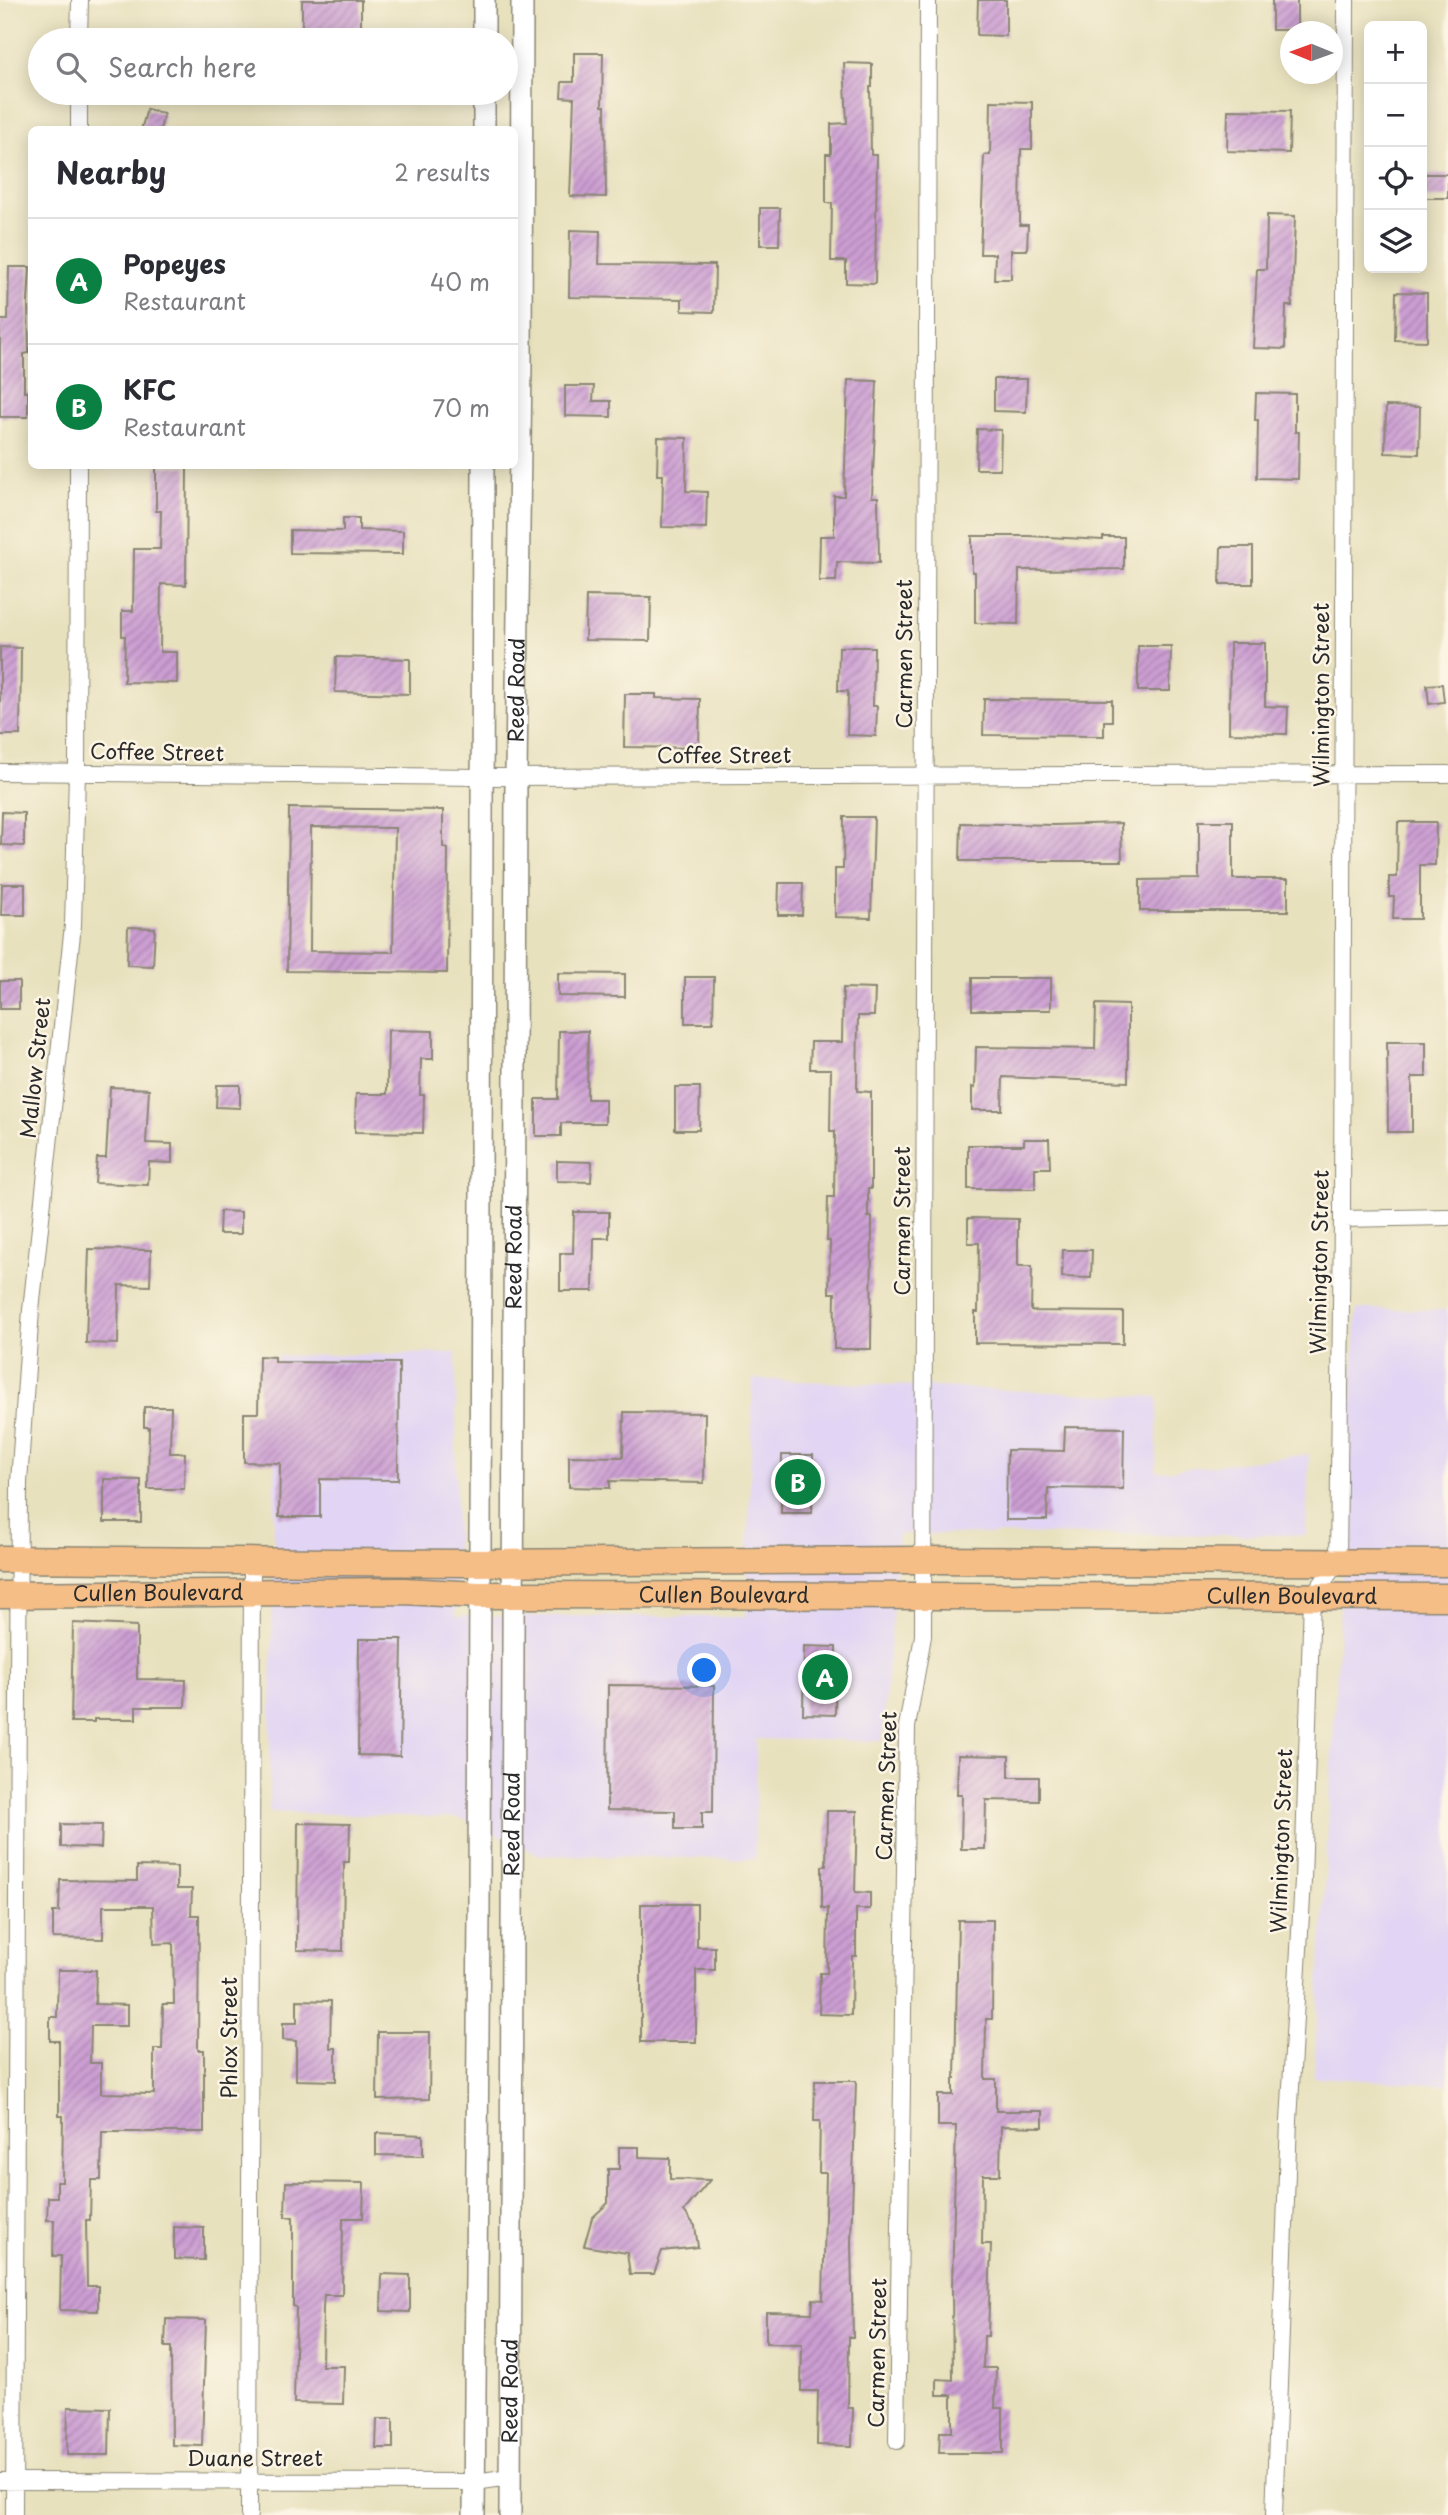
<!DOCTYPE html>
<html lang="en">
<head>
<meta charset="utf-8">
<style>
	body { margin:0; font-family:"Playpen Sans",sans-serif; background:#f7f7f7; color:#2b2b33 }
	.controls { position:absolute; right:21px; top:21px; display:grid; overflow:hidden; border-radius:10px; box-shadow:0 4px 18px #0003 }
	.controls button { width:63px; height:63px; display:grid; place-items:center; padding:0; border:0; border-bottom:2px solid #e1e1e2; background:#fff; color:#2b2b33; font:35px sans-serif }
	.compass { position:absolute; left:1280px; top:21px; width:63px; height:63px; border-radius:50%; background:#fff; box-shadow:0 4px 18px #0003; rotate:271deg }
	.you { position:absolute; left:705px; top:1671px; width:24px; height:24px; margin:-18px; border:5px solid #fff; border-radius:50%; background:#1a73e8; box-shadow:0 0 0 10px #1a73e833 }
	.badge { display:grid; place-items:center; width:46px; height:46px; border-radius:50%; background:#0b8043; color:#fff; font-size:23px; font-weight:700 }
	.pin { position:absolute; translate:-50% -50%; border:4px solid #fff; box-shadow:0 2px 7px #0006 }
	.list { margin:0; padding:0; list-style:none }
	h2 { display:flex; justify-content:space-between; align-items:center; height:91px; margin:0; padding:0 28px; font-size:30px }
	h2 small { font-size:23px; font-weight:400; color:#7c7c81 }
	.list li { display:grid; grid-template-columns:46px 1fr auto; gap:21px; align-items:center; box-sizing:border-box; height:126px; padding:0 28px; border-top:2px solid #e1e1e2 }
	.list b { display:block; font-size:26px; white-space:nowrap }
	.list p { margin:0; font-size:23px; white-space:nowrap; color:#7c7c81 }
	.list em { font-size:23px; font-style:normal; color:#7c7c81 }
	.icon { flex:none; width:38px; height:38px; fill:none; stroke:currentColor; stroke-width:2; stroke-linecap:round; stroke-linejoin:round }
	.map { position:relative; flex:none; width:1448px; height:2515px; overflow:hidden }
	.search { position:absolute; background:#fff; box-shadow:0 4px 18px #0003; left:28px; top:28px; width:490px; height:77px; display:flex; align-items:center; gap:18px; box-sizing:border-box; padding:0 24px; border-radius:38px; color:#7c7c81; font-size:26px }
	.panel { position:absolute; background:#fff; box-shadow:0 4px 18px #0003; left:28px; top:126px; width:490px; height:343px; border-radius:10px }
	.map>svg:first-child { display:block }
	.built { fill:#e1d4f4 }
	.building { fill:url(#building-hatch); fill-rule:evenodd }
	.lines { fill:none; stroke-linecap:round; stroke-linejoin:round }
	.minor-casing { stroke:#8a8674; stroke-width:18 }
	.tertiary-casing { stroke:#8a8674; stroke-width:24 }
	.primary-casing { stroke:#8a8674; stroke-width:29 }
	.minor { stroke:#fff; stroke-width:16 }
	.tertiary { stroke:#fff; stroke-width:21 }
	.primary { stroke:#f6be87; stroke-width:26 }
	.labels { text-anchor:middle; stroke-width:5; stroke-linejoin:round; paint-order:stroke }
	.street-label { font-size:21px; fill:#2b2b2b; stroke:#fcf5e5 }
</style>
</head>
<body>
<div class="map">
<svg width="1448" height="2515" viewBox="0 0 1448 2515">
	<defs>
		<pattern id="building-hatch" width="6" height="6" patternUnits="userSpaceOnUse" patternTransform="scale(1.75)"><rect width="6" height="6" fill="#cc9ed3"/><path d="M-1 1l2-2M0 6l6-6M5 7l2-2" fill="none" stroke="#a681ab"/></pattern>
	</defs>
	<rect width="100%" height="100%" fill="#fcf5e5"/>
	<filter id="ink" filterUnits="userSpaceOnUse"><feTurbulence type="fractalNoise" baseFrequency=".0143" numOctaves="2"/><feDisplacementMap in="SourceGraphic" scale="14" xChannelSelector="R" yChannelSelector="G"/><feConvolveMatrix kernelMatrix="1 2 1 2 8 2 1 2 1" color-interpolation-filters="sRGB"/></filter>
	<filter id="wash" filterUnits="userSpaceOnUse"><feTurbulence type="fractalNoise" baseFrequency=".00686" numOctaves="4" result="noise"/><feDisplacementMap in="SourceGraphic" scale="28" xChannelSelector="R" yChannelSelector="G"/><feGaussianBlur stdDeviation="1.57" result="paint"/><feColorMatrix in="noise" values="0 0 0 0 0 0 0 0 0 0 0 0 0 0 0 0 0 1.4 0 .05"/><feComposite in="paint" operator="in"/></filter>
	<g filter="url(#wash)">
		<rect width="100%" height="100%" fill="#e8e1be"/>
		<path class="built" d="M1357,1309l91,1v775l-134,-8z
			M456,1353v263l290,1 7,-238 405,18 -2,75 153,-18 -3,81 -407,-1 -17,207 -126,-2 -1,120 -215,-4 -79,-37 -192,-6 8,-456z"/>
		<g id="blocks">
			<path class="building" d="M302,0h59v40h-59z
				M978,0h28v36l-29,-1z
				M1272,0h25v30h-25z
				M574,53h29l-1,53h3l1,91 -36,-1 4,-98 -13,-1 1,-15h12z
				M844,63l28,1v23h-2l1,68h6l-2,129 -29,-1v-22h-15l1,-58h-6v-49h5v-30l16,-1z
				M991,101l41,1v47h-11l-1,76h8l-1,25h-16v29h-17l1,-25h-15l4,-99h6z
				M147,109l17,5 -4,16h-19z
				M1228,110l62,1 -1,42 -62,-2z
				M1422,174h26v24h-26z
				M760,208h20l-1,37h-19z
				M1267,215l28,1 -3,90h-6l-1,43 -32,-1 4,-79h9z
				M570,230l30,1 -1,33 116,1 -1,47 -32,-1v-12l-113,-2z
				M9,267h21l-2,36 1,50 -5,1v38l4,-1v26h-28v-97h8z
				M1396,292l31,1v48l-32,-1z
				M994,379h33l-1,33 -32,-1z
				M848,380l29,1 -5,116h6l1,66 -42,-1 -1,19h-17l1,-45h14v-40h10z
				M565,386h29l-1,15h18v16l-46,-1z
				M1256,393l39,1v38h4l-1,47 -41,-1 1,-58h-3z
				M1386,406l34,1 -1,47 -34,-1z
				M977,429l24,1 -1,39h-24z
				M658,437l29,1 -1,53 21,1 -1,36 -44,-1 1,-52h-6z
				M156,466h31l-1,119 -25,-1 -1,68h17v31l-53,-1 1,-46h-3v-25h11l1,-62h26l1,-38h-5z
				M343,518h16v12l44,1v23l-113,-1v-23l53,1z
				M972,536h57l74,4v-3h21v32l-105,1 -1,54 -43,-1v-51h-3z
				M1221,547h32v37h-33z
				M586,596l65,1 -1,44 -65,-1z
				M1230,643h35v63l23,1 -1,27 -58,-1z
				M1138,646h33l-1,45h-32z
				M0,647l21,1 -1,87h-20z
				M839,647h35l-1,59h4l-1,30 -29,-1 1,-44h-10z
				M336,657l74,2v35l-75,-2z
				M1442,684l2,18 -15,2 -2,-19z
				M625,694h31v4l44,1 -1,49 -75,-1z
				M984,699l128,1v21h-8v15l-121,-1z
				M289,808l154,2v37l5,1 -1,125 -160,-2zM311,827l84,1 -2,124 -83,-1z
				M2,812l22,1v33l-23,-1z
				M844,817h30l-3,101 -36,-1v-48h8z
				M1199,821h34v58h55v32h-148v-31l59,-1z
				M1398,822h38l-1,43h-15v54h-27l1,-22h-5v-20h8z
				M961,823l93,2 67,-2 1,38h-162z
				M779,883h24l-1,32h-24z
				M2,884h23v31h-24z
				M128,927l27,1 -2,38 -26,-1z
				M558,973l67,1v23l-67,-1z
				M685,977h29l-1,46h-28z
				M972,978h79v32h-79z
				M0,981h19v28h-19z
				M843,988l32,1 -1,27h-16l-1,75 14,1v97h-3v28h4l-1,132h-37l1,-56h-6l1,-52h-3l1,-44h6l1,-66h-5l1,-62h-21l1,-27h31z
				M1096,1004l32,1v77l-125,-5 -1,33h-30v-23l3,1 1,-41 119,2z
				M388,1030l45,1v28h-12l-1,36h4l-1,38 -68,-1 1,-38h31z
				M559,1031h29l-1,68h18v24h-44v13h-25v-37h22z
				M1387,1042h39v35h-14v55h-24z
				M217,1085h23v23l-24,-1z
				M110,1087l39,2 -3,54 26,1v19l-23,-1 -1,23 -53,-2 2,-25h9z
				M675,1087h25l-1,43h-24z
				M1024,1139h25l1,29h-15v21h-67v-44h56z
				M557,1161l35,1 -1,20 -34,-1z
				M220,1211l21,1v22h-22z
				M574,1212h35v26h-15l-1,53h-33v-38h13z
				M968,1218l50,1v47h14l-1,45 92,1v32l-148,-1v-31h3l1,-69h-11z
				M89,1249l62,1 -1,36 -31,-1 -1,59 -32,-1z
				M1063,1250h29l-1,28 -29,-1z
				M259,1356l15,1v5l125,1 -1,117 -78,-1v38h-41l1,-54 -36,-1v-49h14z
				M144,1407h27l-1,46h15l-1,36h-36l1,-62h-5z
				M624,1412l81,1 -1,70 -94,-2v7l-41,-1v-31l54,1z
				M1065,1427l59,1 -1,61 -75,-1 -1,32h-41l1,-70 57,1z
				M782,1455h31l-1,58h-31z
				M104,1479l37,1v42h-37z
				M73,1623l64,3v53l49,1 -1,27h-49v12h-42v3h-23z
				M359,1639h43l-2,117 -42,-1z
				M804,1646l32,1 -1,68 -32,-1z
				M608,1685l106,1 -1,126h-11v17h-27v-18l-68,-1z
				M958,1755l51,1v21h30v24l-53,-1 -1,49h-24l1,-54h-5z
				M827,1811h30l-2,81 15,1v16h-14v47h-4l-1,59 -32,-1 1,-41h7l1,-65h-6v-42h4z
				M298,1823l52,1 -1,38h-5l-1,89 -46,-1z
				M61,1824l41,1 -1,23 -40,-1z
				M137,1866l40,1v22h15l-1,26h8l-1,135h6v82h-102l-1,48h-10l-1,40h-4l1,66h11v25l-38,-1 1,-54h-8l1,-36h-7l1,-23h9v-15h5l1,-66h-4v-75h-9v-24h7l1,-47h38l-1,34 32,1v21h-36l-1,37h11v30l53,1v-45h8l1,-45h11l-1,-61 -19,1 -1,-38h-50v33l-50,-1v-26h6l1,-32 77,1z
				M641,1904h56v43h18v23h-19v72h-55z
				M958,1920h35l-1,99h-6l-1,60h11v32h47v16l-42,-1 -1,49h-17l-1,69h9l-3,92h-4l-1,32h13l-1,40h8v45h-64l1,-21h12v-37h-15v-16l16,1 -1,-90 4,-164h-18v-31h15v-16h2z
				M297,2000l34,1 -1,47h6v33l-40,-1v-39l-13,-1v-17h14z
				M378,2032h52l-1,67 -52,1z
				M815,2081h41l-5,162 2,94h-4l-1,71h5l-1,38 -35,-1 1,-54h-17l1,-47 -36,-1v-31l46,1 1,-14 10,1 3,-127h-7l1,-52h-6z
				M376,2133l47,2v21l-47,-1z
				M619,2147h20v10l31,1v21l40,1 -26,31 11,15 3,21 -36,4 -8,23h-24l-3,-21 -43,-7 8,-28 16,-15v-34h11z
				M286,2182l78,1 -1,35h-20l-1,77h-18l-1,12 -1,59h22l-1,38 -49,-1 2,-96 -3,-1v-89h-8z
				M174,2227l30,1v32l-30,-1z
				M382,2274l28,1v37l-29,-1z
				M166,2319l40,1 -4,126 -30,-1 -1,-98h-6z
				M68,2407l42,1 -1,47h-42z
				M377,2419h16v29h-17z"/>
		</g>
	</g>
	<g filter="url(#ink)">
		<use href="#blocks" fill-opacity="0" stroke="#8a8674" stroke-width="2"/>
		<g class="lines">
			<g class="minor-casing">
				<path id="minor" d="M79,40l1,-40
					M79,130v-37
					M0,772l482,5 966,-3
					M1342,1219l106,-2
					M897,2441l10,-714 16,-91 5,-1636
					M0,2481l475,1 35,-5
					M14,2515l5,-1033 12,-172 42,-385 4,-152 1,-307
					M249,2515l3,-954
					M1274,2515l15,-394 14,-241 9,-283 26,-36 4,-342 4,-1219"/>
			</g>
			<g class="tertiary-casing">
				<g id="tertiary">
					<path d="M484,40v-40"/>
					<path d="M484,130v-37"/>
					<path d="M474,2515l5,-602 4,-1447"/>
					<path id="s1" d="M510,2515l6,-1738 5,-416 1,-361"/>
				</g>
			</g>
			<g class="primary-casing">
				<g id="primary">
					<path d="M0,1559l462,4 461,-3 525,3"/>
					<path id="s2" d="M0,1595l404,-4 75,4 969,2"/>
				</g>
			</g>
			<use href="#minor" class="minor"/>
			<use href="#tertiary" class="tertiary"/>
			<use href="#primary" class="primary"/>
		</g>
	</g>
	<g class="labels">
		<g class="street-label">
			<text transform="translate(905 654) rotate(-90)" y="7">Carmen Street</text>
			<text dy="7" stroke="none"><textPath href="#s1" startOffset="1825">Reed Road</textPath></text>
			<text transform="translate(1322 695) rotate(-90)" y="7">Wilmington Street</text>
			<text transform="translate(157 753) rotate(1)" y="7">Coffee Street</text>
			<text x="724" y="763">Coffee Street</text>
			<text transform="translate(36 1068) rotate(-84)" y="7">Mallow Street</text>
			<text transform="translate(903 1221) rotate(-90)" y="7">Carmen Street</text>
			<text dy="7" stroke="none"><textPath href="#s1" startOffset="1258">Reed Road</textPath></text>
			<text transform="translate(1320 1262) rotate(-89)" y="7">Wilmington Street</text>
			<text dy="7" stroke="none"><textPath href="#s2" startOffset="158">Cullen Boulevard</textPath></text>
			<text dy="7" stroke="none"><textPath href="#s2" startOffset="724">Cullen Boulevard</textPath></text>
			<text dy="7" stroke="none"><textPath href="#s2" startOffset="1292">Cullen Boulevard</textPath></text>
			<text transform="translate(887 1786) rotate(-88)" y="7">Carmen Street</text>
			<text dy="7" stroke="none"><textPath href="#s1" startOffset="691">Reed Road</textPath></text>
			<text transform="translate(1282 1841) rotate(-88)" y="7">Wilmington Street</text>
			<text transform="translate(230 2038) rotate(-90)" y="7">Phlox Street</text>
			<text transform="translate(878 2353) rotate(-89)" y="7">Carmen Street</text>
			<text dy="7" stroke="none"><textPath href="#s1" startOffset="124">Reed Road</textPath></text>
			<text x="255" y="2466">Duane Street</text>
		</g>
	</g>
</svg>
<div class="controls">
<button>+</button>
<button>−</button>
<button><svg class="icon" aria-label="locate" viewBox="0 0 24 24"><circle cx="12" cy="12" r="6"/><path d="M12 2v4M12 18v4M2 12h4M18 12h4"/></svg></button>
<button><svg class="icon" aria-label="layers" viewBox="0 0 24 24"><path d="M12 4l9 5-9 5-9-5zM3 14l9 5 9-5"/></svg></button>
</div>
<svg class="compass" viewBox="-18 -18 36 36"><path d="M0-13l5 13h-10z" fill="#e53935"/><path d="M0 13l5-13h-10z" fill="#7c7c81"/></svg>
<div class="you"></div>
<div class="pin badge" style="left:825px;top:1677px">A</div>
<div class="pin badge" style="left:798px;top:1482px">B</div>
<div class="search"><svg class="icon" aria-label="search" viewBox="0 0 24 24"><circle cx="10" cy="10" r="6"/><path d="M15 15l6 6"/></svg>Search here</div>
<section class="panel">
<h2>Nearby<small>2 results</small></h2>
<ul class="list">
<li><span class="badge">A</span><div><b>Popeyes</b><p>Restaurant</p></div><em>40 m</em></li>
<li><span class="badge">B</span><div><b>KFC</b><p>Restaurant</p></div><em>70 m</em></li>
</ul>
</section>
</div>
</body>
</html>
